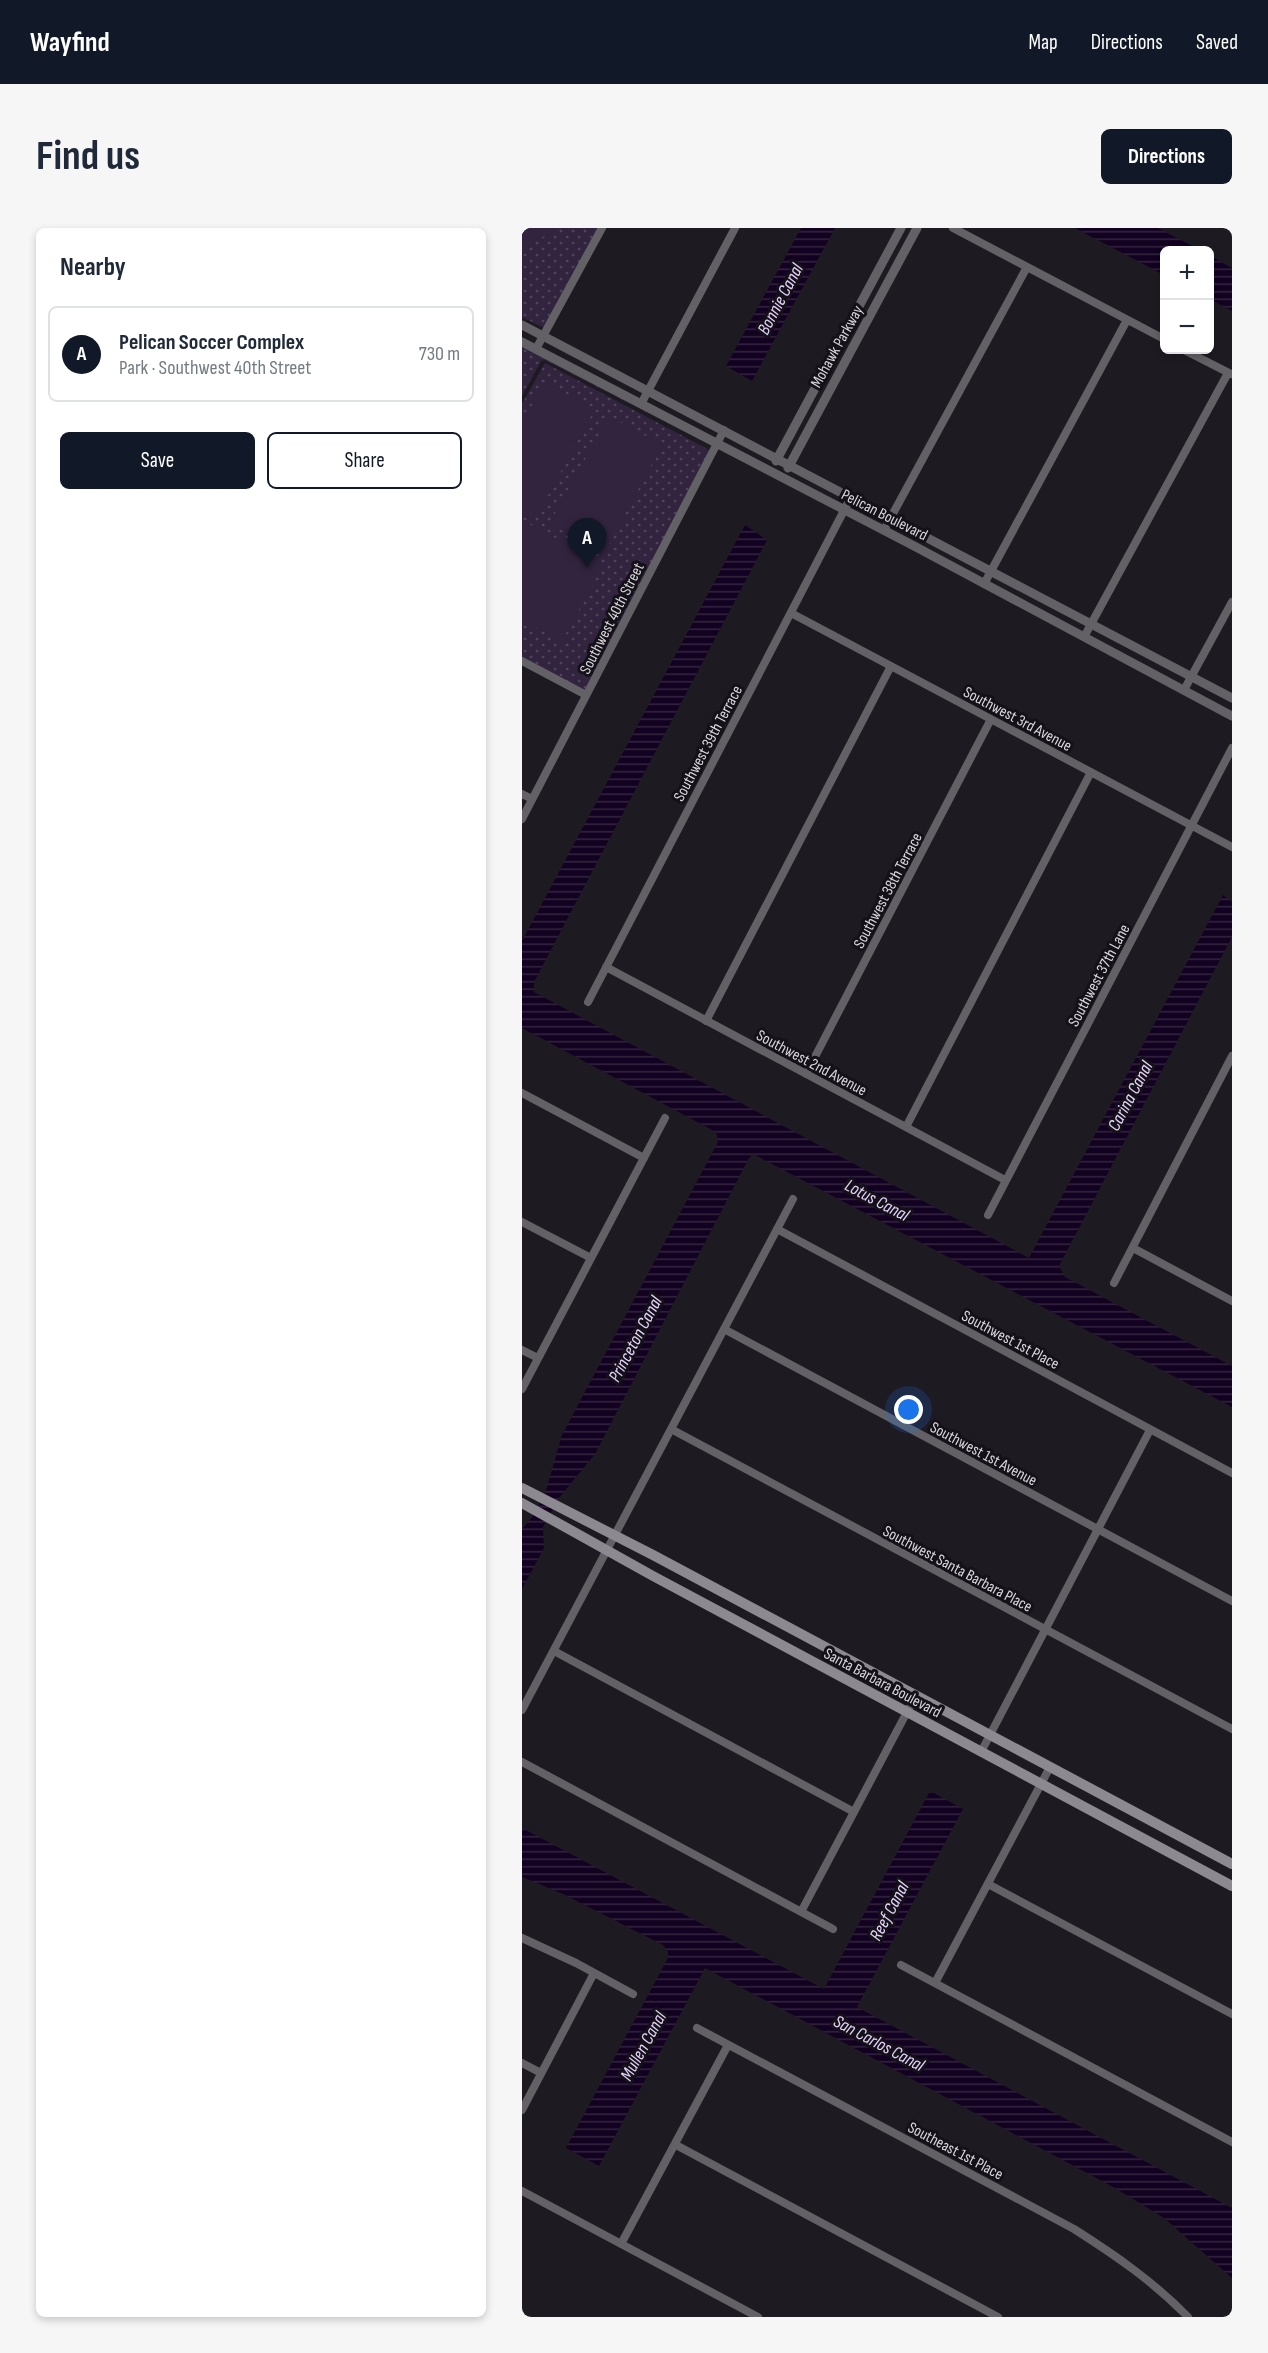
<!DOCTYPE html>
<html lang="en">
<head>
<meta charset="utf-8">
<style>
	body { margin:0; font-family:"Sofia Sans Condensed",sans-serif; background:#f6f6f7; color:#1f2937 }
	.controls { position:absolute; right:18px; top:18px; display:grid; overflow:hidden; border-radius:9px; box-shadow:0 3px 9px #0003 }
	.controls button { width:54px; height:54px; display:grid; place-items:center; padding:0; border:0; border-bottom:2px solid #e0e1e3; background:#fff; color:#1f2937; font:30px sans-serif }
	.you { position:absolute; left:387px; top:1182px; width:21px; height:21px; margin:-15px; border:4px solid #fff; border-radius:50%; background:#1a73e8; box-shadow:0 0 0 9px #1a73e833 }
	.badge { display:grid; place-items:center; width:39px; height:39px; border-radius:50%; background:#111827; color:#fff; font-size:20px; font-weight:700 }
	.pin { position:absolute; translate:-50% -50px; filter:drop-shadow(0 2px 3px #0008) }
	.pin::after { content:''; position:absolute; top:32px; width:21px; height:18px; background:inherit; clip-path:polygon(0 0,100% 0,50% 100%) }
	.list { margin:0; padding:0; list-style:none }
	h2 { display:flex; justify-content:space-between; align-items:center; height:78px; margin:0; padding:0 24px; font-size:26px }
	h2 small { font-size:20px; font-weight:400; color:#747a83 }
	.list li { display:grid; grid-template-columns:39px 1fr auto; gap:18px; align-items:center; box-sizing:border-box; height:96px; margin:0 12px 12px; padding:0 12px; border:2px solid #e0e1e3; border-radius:9px }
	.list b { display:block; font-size:22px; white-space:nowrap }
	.list p { margin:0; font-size:20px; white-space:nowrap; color:#747a83 }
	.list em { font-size:20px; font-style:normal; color:#747a83 }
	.actions { display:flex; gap:12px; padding:18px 24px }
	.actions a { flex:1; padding:14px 0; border:2px solid #111827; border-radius:9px; text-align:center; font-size:21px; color:#111827 }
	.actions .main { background:#111827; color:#fff }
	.map { position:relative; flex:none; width:710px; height:2089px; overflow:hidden; border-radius:9px }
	header { display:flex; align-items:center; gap:36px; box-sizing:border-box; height:84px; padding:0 30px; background:#111827; color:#fff }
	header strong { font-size:28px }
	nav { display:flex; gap:33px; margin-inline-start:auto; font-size:21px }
	.intro { display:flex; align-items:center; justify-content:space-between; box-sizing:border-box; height:144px; padding:0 36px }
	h1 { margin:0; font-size:42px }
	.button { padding:15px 27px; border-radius:9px; background:#111827; color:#fff; font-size:21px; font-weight:700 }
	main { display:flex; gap:36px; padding:0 36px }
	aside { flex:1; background:#fff; border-radius:9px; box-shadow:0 3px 9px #0003 }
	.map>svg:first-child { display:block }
	.green { fill:url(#green-dots) }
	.pitch { fill:#32243f }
	.water { fill:url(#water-rules) }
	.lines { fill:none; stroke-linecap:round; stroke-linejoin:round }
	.minor { stroke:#636166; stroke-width:8 }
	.tertiary { stroke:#636166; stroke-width:9 }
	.secondary { stroke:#8c8990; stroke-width:10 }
	.labels { text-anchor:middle; stroke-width:6; stroke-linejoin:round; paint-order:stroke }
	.street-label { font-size:16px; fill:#d9d6dc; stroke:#151119 }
	.water-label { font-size:18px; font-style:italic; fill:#e6d3fc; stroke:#151119 }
</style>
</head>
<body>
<header>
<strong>Wayfind</strong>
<nav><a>Map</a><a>Directions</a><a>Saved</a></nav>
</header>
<div class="intro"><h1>Find us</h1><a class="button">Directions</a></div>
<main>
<aside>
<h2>Nearby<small></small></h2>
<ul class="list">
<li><span class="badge">A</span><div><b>Pelican Soccer Complex</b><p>Park · Southwest 40th Street</p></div><em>730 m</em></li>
</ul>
<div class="actions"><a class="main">Save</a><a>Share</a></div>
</aside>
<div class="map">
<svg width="710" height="2089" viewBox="0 0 710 2089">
	<defs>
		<pattern id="green-dots" width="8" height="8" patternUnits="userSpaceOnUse" patternTransform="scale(1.5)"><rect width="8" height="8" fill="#32243f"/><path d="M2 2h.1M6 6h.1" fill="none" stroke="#4f435a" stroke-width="1.8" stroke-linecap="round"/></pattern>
		<pattern id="water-rules" width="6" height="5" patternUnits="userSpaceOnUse" patternTransform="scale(1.5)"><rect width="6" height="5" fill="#120120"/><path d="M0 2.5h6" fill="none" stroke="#342540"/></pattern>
	</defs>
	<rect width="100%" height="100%" fill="#1e1a22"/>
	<path class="green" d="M0,0h79l-55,101 -24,-12z
		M0,119l12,6 180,94 -169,-87 -4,1 -19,35z
		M23,135l168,89 -127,243 -64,-34v-257z"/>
	<path class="pitch" d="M0,0h35l-35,22z
		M23,154l50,27 -59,108 -14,-8v-86z
		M87,188l53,29 -57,107 -56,-28z
		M0,292l82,44 -42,77 -40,-21z"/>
	<path class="water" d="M279,0h34l-83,153 -26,-15z
		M553,0h83l42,22h-36v25z
		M688,28l22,12v43l-22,-12z
		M223,297l22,15 -233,442v10l495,266 194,-363 9,7v35l-173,329 6,11 167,89v41l-479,-253 -4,4 -154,296 -37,45 -15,28 1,21 -22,41v-60l11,-13 12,-22 17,-59 156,-293 -1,-7 -3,-4 -192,-103v-87z
		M408,1563l33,18 -106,198 375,201v70l-68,-60 -49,-30 -410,-220 -106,198 -33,-18 102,-190v-6l-5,-7 -100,-51 -41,-17v-49l302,161z"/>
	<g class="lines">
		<path class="minor" d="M431,0l211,111
			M14,121l66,-121
			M662,122l47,24
			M119,176l94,-176
			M362,302l143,-263
			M462,356l143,-264
			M269,385l441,234
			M562,409l144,-264
			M0,433l64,34
			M662,462l48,-88
			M0,566l10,5
			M0,591l202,-389
			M84,739l399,213
			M66,774l263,-505
			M184,793l185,-355
			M284,846l185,-355
			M0,865l122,65
			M384,899l185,-355
			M466,987l244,-467
			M0,994l69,36
			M255,1001l455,244
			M611,1020l99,53
			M592,1055l118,-227
			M202,1101l508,272
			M0,1122l16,8
			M0,1161l143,-271
			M149,1201l561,300
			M32,1423l300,161
			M0,1482l271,-511
			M459,1524l169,-322
			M0,1534l311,167
			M466,1656l244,130
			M279,1684l115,-217
			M0,1710l54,25 57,31
			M379,1737l331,177
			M413,1755l115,-216
			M175,1800l377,201c41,26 80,53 114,88
			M0,1835l19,10
			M0,1882l72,-137
			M154,1917l322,172
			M0,1963l236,126
			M99,2016l107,-199"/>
		<path class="tertiary" d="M0,97l710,373
			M0,114l394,205 316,169
			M254,233l125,-233
			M266,240l129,-240"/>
		<path class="secondary" d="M0,1260l131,67 579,309
			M0,1275l131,73 579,310"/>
	</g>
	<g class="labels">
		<g class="street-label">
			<text transform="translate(314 118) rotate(-61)" y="6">Mohawk Parkway</text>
			<text transform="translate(363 286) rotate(27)" y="6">Pelican Boulevard</text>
			<text transform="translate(89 390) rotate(-63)" y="6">Southwest 40th Street</text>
			<text transform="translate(496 490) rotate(28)" y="6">Southwest 3rd Avenue</text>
			<text transform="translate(185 515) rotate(-62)" y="6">Southwest 39th Terrace</text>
			<text transform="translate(365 662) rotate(-62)" y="6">Southwest 38th Terrace</text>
			<text transform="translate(576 747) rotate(-62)" y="6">Southwest 37th Lane</text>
			<text transform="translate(290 834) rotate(28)" y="6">Southwest 2nd Avenue</text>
			<text transform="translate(489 1111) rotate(28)" y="6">Southwest 1st Place</text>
			<text transform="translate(462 1225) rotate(28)" y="6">Southwest 1st Avenue</text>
			<text transform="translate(436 1340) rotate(28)" y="6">Southwest Santa Barbara Place</text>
			<text transform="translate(361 1454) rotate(28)" y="6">Santa Barbara Boulevard</text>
			<text transform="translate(434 1922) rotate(28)" y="6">Southeast 1st Place</text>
		</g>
		<g class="water-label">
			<text transform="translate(258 71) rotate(-62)" y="6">Bonnie Canal</text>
			<text transform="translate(608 868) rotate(-62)" y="6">Carina Canal</text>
			<text transform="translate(355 972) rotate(28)" y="6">Lotus Canal</text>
			<text transform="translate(113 1111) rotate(-62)" y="6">Princeton Canal</text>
			<text transform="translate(367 1683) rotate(-62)" y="6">Reef Canal</text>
			<text transform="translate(357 1815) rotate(28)" y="6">San Carlos Canal</text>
			<text transform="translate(121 1818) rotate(-61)" y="6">Mullen Canal</text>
		</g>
	</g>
</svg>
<div class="controls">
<button>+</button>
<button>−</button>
</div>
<div class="you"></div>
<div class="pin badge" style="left:65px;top:340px">A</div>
</div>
</main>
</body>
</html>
